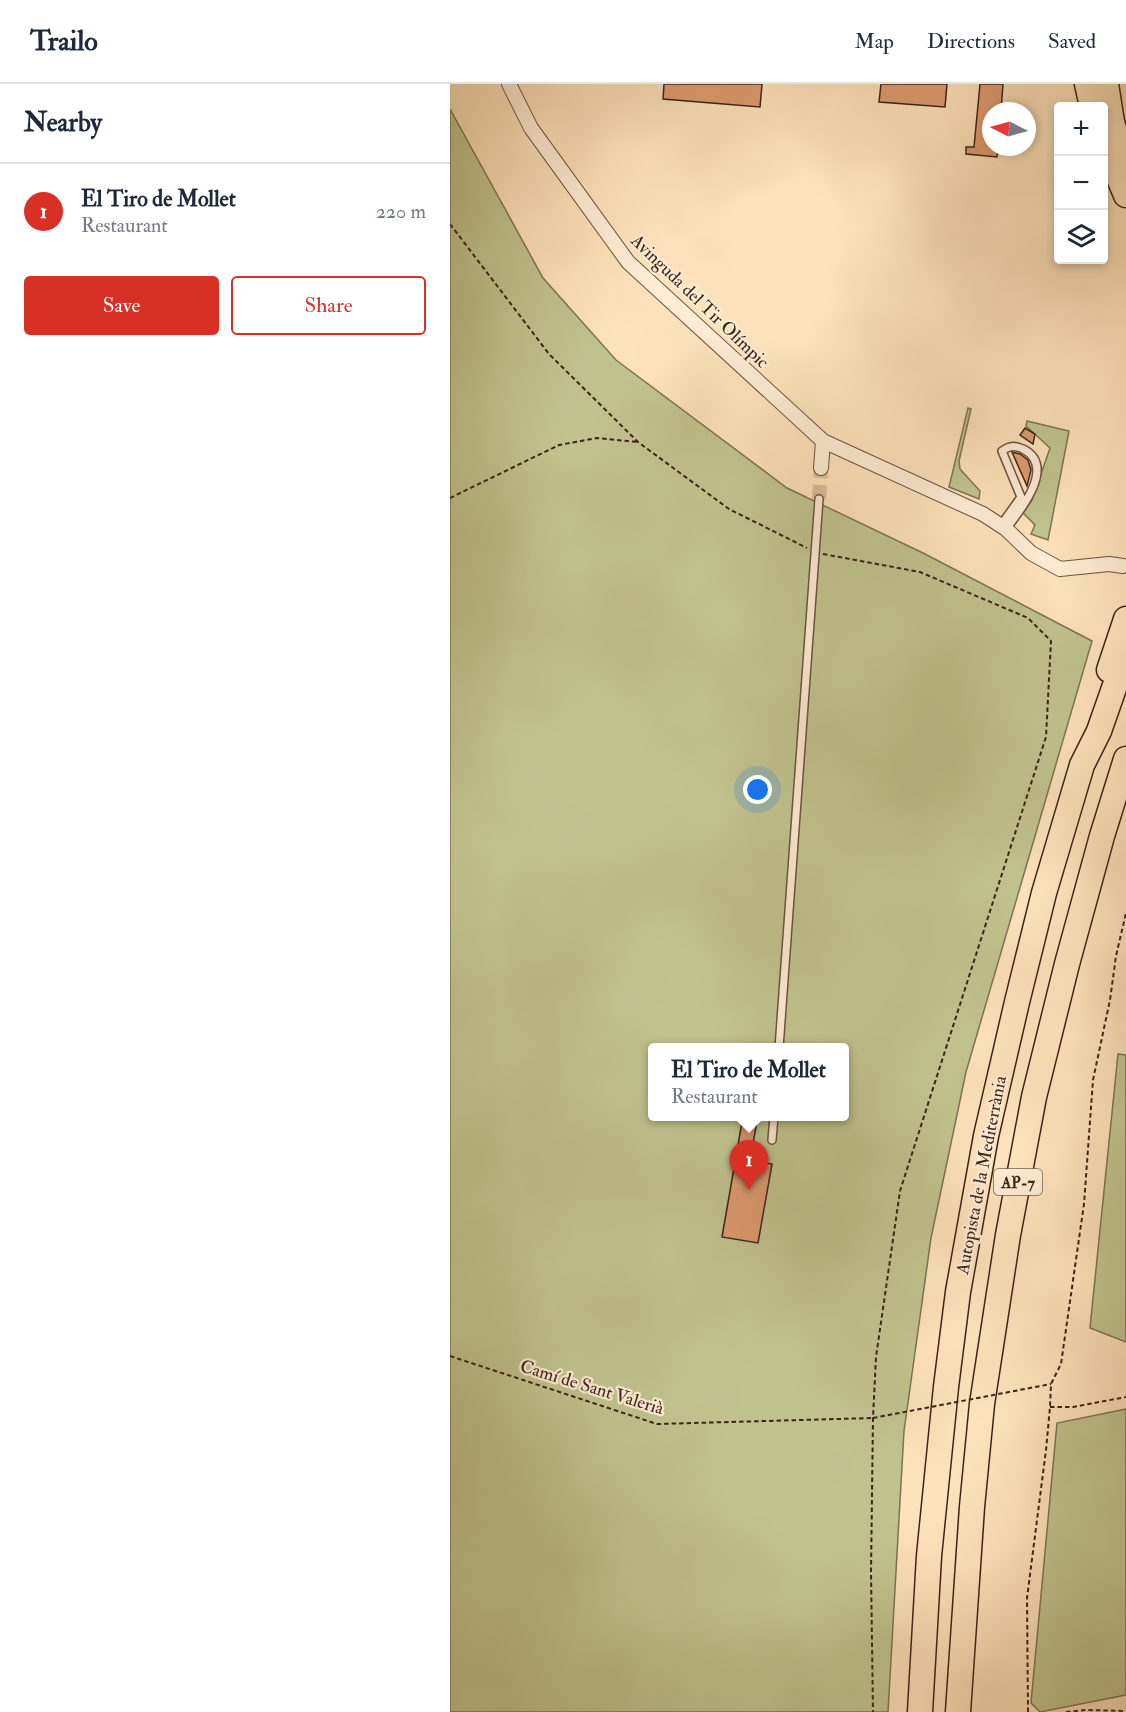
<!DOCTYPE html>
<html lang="en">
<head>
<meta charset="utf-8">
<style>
	body { margin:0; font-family:"IM FELL Double Pica",serif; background:#f6f6f7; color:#1f2937 }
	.controls { position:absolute; right:18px; top:18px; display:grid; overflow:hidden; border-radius:6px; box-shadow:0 3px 9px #0003 }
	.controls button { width:54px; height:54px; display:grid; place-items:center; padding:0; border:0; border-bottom:2px solid #e0e1e3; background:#fff; color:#1f2937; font:30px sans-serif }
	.compass { position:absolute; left:532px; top:18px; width:54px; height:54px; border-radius:50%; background:#fff; box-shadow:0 3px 9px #0003; rotate:276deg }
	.you { position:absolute; left:308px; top:706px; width:21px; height:21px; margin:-15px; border:4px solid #fff; border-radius:50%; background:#1a73e8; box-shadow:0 0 0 9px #1a73e833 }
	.badge { display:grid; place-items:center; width:39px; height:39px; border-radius:50%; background:#d93025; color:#fff; font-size:20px; font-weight:700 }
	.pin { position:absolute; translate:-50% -50px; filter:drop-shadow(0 2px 3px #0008) }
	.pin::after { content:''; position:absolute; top:32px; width:21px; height:18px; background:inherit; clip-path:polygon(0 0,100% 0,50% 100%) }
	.popup { position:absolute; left:198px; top:959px; width:201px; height:78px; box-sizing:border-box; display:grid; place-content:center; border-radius:6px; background:#fff; filter:drop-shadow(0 2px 4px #0005); font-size:20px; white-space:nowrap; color:#747a83 }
	.popup b { font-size:22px; color:#1f2937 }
	.popup::after { content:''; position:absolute; left:50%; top:100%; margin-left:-12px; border:12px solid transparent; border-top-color:#fff }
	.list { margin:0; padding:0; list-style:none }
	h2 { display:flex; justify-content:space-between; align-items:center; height:78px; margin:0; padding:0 24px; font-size:26px }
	h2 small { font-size:20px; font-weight:400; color:#747a83 }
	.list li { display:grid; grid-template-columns:39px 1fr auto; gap:18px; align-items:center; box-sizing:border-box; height:96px; padding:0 24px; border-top:2px solid #e0e1e3 }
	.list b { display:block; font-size:22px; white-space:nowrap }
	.list p { margin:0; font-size:20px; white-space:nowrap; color:#747a83 }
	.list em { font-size:20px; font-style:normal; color:#747a83 }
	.actions { display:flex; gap:12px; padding:18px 24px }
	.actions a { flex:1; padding:14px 0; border:2px solid #d93025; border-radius:6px; text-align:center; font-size:21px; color:#d93025 }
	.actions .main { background:#d93025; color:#fff }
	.icon { flex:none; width:33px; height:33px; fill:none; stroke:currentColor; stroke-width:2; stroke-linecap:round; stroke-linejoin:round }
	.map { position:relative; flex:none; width:676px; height:1628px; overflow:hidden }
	header { display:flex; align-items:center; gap:36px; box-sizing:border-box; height:84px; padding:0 30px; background:#fff; border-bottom:2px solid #e0e1e3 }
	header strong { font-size:28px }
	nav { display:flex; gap:33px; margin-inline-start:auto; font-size:21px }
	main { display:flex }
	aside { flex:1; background:#fff }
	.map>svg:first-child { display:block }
	.green { fill:#c1c38f; stroke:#7e7353; stroke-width:1.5; fill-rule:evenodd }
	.building { fill:#dd9a70; stroke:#3b2317; stroke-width:1.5 }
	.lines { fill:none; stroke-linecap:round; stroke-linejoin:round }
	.street-tunnel { stroke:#d6bc9a; stroke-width:14; stroke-dasharray:14 7; stroke-linecap:butt }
	.lane-casing { stroke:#6c5340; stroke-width:10 }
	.street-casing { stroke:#6c5340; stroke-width:16 }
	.highway-casing { stroke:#3b2317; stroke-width:27 }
	.path { stroke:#3b2317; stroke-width:2; stroke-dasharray:4.5 3; stroke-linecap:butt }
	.lane { stroke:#feecd3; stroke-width:7 }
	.street { stroke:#feecd3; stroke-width:14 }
	.highway { stroke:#fde2bb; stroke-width:24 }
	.path-bridge { stroke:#3b2317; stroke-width:2; stroke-dasharray:4.5 3; stroke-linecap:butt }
	.labels { text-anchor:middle; stroke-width:4.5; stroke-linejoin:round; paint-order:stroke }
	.shield { fill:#feecd3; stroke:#765f4f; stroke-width:1.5 }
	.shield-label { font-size:16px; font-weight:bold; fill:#3b2317 }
	.street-label { font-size:18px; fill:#3b2317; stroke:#feecd3 }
</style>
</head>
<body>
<header>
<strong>Trailo</strong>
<nav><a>Map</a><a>Directions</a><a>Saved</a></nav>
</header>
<main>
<aside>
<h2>Nearby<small></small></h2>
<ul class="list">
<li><span class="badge">1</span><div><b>El Tiro de Mollet</b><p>Restaurant</p></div><em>220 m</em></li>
</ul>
<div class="actions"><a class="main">Save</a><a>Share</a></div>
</aside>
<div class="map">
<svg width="676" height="1628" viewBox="0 0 676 1628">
	<rect width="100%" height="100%" fill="#fde2bb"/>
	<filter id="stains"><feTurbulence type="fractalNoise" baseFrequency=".00333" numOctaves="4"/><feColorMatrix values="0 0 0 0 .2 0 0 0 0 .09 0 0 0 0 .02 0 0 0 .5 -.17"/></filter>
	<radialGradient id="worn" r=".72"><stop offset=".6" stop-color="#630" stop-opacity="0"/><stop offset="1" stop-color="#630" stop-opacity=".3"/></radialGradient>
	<path class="green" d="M0,25l93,169 73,82 171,128 136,65 169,88 -126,431 -35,166 -27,193 -16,281h-438zM203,964h192v68h-192z
		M518,324l3,1 -12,52 1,8 20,22 -1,8 -30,-12z
		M577,337l42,10 -21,109 -17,-6 4,-9 -12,-12 9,-13 18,-52 -24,-22z
		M668,970l8,1v287l-36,-14z
		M676,1325v286l-86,17 -9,-9 26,-280z"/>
	<path class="building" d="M214,0h98l-2,23 -97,-8z
		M431,0h66l-2,23 -66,-5z
		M530,0h23l-2,27h-10v36h7l-1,10 -31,-3v-7h8z
		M575,344l10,6 -2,10 -13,-9z
		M562,368l8,2 8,6 3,10 -4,16z
		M293,1032h15l-8,44 22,4 -14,79 -36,-6z"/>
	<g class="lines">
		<path class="street-tunnel" d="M369,415l2,-31"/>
		<g class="lane-casing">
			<path id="lane" d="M551,441l20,-28 -19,-46c7,-5 12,-6 21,-2 34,17 -3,62 -17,80
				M329,964l40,-549
				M322,1056l2,-24"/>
		</g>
		<g class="street-casing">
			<path id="street" d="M59,0l22,44 97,134 195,179 160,73 23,15 25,24 29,16 49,-5 14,2
				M371,384l2,-27"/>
		</g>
		<g class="highway-casing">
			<path id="highway" d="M637,0l5,22
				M656,0l6,38 14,46
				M659,71l17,40
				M659,586l17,-51
				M470,1628l9,-156 17,-169 12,-95 28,-156 31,-134 27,-109 38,-128 17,-34 27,-77
				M508,1628l14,-205 10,-103 26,-169 26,-138 33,-133 35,-128 24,-77"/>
		</g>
		<path class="path" d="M0,140l99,130 89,88 91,67 78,39
			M0,414l109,-53 38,-7 41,4
			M373,470l97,18 108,46 23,23 -5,96 -146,454 -24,166 -3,61 -2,155 2,139
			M0,1272l207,68 216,-6
			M600,1323h23l53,-10
			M578,1628l-1,-114 19,-148 4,-43 1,-23 10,-20 23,-160 9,-124 17,-80 6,-44 10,-43
			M616,1628l20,-2 40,1"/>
		<use href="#lane" class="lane"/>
		<use href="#street" class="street"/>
		<use href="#highway" class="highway"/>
		<path class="path-bridge" d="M423,1334l178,-34"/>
	</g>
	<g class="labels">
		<rect class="shield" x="544" y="1085" width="48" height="26" rx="4.5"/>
		<g class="shield-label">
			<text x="568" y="1104">AP-7</text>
		</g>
		<g class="street-label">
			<text transform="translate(250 217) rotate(44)" y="6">Avinguda del Tir Olímpic</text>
			<text transform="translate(531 1091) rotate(-79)" y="6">Autopista de la Mediterrània</text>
			<text transform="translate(142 1303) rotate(17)" y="6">Camí de Sant Valerià</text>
		</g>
	</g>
	<rect width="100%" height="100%" filter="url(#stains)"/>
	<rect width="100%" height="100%" fill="url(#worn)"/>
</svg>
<div class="controls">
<button>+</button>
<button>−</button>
<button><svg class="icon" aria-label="layers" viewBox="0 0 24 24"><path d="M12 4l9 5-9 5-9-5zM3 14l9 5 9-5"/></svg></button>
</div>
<svg class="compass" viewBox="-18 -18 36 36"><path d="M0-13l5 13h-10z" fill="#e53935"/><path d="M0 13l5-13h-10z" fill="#747a83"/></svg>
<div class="you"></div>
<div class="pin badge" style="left:299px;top:1106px">1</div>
<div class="popup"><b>El Tiro de Mollet</b>Restaurant</div>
</div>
</main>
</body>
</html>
